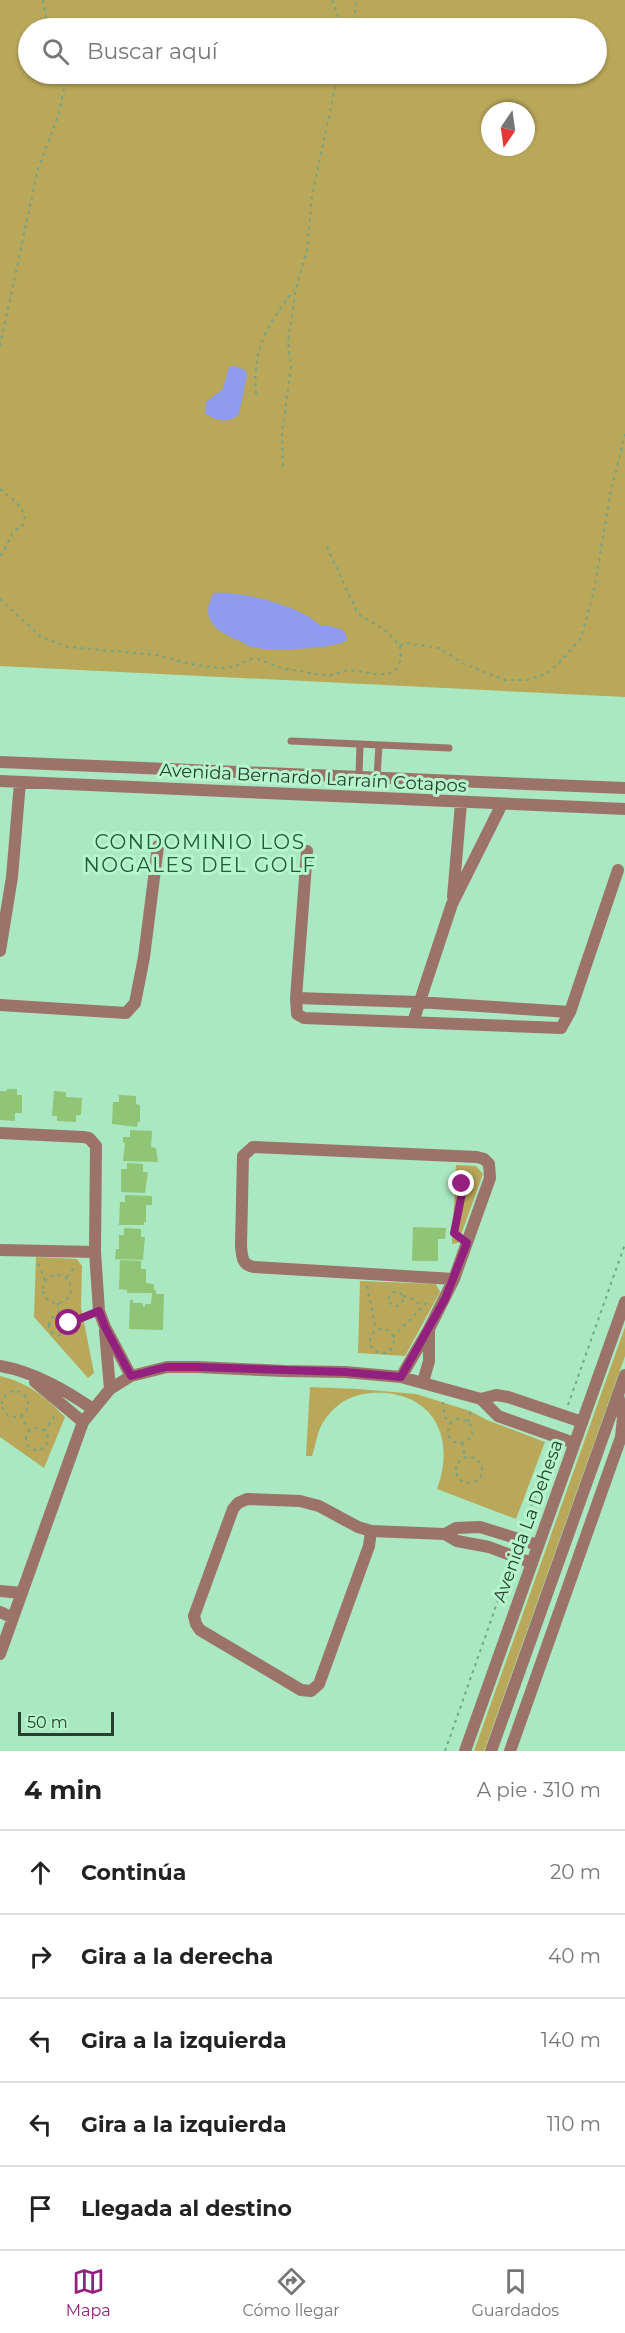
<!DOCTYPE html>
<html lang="es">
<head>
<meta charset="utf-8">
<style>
	body { margin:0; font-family:Montserrat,sans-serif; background:#f6f6f6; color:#222 }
	.compass { position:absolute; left:481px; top:102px; width:54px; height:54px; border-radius:50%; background:#fff; box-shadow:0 2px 4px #0004; rotate:193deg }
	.scale { position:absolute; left:18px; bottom:15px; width:96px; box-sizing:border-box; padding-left:6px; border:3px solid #263f2f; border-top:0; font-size:16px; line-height:21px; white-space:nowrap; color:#263f2f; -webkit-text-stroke:4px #b6f6cd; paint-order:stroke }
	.stop { position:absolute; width:18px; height:18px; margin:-14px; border:4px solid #93207f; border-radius:50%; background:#fff }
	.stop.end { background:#93207f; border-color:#fff; box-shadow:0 2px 6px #0008 }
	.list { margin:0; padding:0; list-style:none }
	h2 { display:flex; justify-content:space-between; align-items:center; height:78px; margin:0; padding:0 24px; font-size:26px }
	h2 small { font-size:20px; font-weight:400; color:#767676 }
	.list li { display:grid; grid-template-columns:39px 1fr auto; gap:18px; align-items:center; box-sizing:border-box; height:84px; padding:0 24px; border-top:2px solid #e0e0e0 }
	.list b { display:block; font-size:22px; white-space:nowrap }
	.list em { font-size:20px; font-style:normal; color:#767676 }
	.icon { flex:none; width:33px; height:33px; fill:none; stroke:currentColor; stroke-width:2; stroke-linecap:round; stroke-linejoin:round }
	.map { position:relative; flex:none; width:625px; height:1751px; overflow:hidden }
	.search { position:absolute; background:#fff; box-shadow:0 2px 4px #0004; left:18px; right:18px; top:18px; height:66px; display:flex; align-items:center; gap:15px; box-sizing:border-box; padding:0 21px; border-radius:33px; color:#767676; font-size:22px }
	.sheet { height:498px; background:#fff }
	nav { display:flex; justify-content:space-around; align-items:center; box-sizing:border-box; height:84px; border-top:2px solid #e0e0e0; background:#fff; font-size:16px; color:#767676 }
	nav a { display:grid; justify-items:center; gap:3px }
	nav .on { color:#93207f }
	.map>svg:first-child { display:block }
	.green { fill:#b9a75a; fill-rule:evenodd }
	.water { fill:#8e9bee }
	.building { fill:#90c576 }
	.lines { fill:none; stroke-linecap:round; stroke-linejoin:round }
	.path { stroke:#75a486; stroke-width:2; stroke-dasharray:3 4.5; stroke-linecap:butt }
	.service { stroke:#9c7368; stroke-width:7 }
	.minor { stroke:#9c7368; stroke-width:12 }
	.tertiary { stroke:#9c7368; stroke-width:12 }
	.route { stroke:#93207f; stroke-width:8 }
	.labels { text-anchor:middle; stroke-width:6; stroke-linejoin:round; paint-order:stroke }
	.street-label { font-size:18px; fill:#263f2f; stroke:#b6f6cd }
	.neighbourhood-label { font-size:20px; letter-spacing:1.5px; fill:#1f5d3b; stroke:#b6f6cd }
</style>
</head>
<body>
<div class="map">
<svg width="625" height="1751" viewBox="0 0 625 1751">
	<rect width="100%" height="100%" fill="#a9e8c0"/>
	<path class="green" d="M0,0h625v697l-625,-31zM28,28h568v46h-568zM490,111h36v36h-36z
		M456,1165l20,1 7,8 -25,69 -6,1z
		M36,1257l41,2 5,7 -1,41 13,66 -6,5 -54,-61z
		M360,1281l76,3 4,8 -35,64 -47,-3z
		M625,1327v29l-141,395h-10z
		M0,1376c29,7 44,20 65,41l-21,51 -44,-31z
		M310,1387l48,2 58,5 54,17 17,9 58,22 -29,77 -79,-30c17,-45 2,-90 -50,-96 -27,-2 -48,5 -63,28 -7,9 -8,24 -12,35h-6z"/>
	<path class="water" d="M234,366l11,4 2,5 -8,39c-8,10 -25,7 -34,-1l1,-11 17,-13 6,-22z
		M214,593c26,-2 72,10 95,24 4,2 7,6 11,8h7l16,5 4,7 -1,4c-14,8 -78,11 -94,6 -4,-1 -8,-4 -12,-6 -23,-9 -42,-22 -26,-48z"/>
	<path class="building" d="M7,1089h10v6h5v18h-7v8l-15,-1v-29h7z
		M54,1091l12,1v5l16,1 -1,17h-5v7l-19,-1v-5h-5z
		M119,1095l17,1v8l4,1v17h-2l-1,5 -25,-3 1,-22h6z
		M130,1130l22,1 -1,16 5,1 2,14 -35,-1 2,-18h-2v-6h7z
		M127,1163l16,1v8h5l-3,21 -24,-1v-23h6z
		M125,1195l27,1v9h-6v17h-2v3h-25l1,-23h5z
		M413,1227l33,1 -1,11h-7v22h-26z
		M124,1228l17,1v8h4l-2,23 -28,-1 1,-10h3v-14h5z
		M120,1260l21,1v8h5v14l8,1v6h2v4h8l-1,36 -34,-1 1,-29h3v3h10v4h2v-3h6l1,-11h-25v-3l-8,-1z"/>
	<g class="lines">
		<path class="path" d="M43,0l5,28
			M332,0l10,28
			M353,28l4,-28
			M0,346l38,-177 21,-55 5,-26 -1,-14
			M256,394c-3,-48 10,-67 38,-104
			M283,466l-1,-34 9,-65 -3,-26 8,-53 11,-38 5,-54 26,-122
			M0,489l17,14 8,12 -3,11 -9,6 -13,25
			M0,599l41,38 27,10 88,8 35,9 26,4 17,-1 17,-8h7l23,9 47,8 21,-6 26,4h13l8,-5 5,-9 -1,-14 -15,-16 -27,-16 -31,-67
			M400,646l7,-3 32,5 25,16 41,16h22l19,-6 11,-9 24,-27 13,-47 16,-96 15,-61
			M459.5 1188a4.5 4.5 0 1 1 9 0a4.5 4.5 0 1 1-9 0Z
			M468,1186l9,-12
			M457,1236l-3,-3 8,-40
			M38,1264l7,16
			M43 1289a14 14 0 1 1 28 0a14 14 0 1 1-28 0Z
			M67,1277l9,-12
			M367,1286l9,44
			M389 1299a7 7 0 1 1 14 0a7 7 0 1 1-14 0Z
			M403,1296l9,3 9,6
			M58,1303l1,12
			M49 1325a10 10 0 1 1 20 0a10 10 0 1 1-20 0Z
			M69,1323l19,-8
			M370 1341a12 12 0 1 1 24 0a12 12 0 1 1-24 0Z
			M393,1337l36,-37
			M2 1404a13 13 0 1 1 26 0a13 13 0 1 1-26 0Z
			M443,1402l2,15 5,7
			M568,1405l57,-161
			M21,1415l8,17
			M448 1431a12 12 0 1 1 24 0a12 12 0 1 1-24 0Z
			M468,1422l3,-12
			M26 1439a11 11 0 1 1 22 0a11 11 0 1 1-22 0Z
			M44,1431l12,-17
			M462,1443l3,14
			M456 1470a13 13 0 1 1 26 0a13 13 0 1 1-26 0Z
			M524,1527l28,-80
			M445,1751l64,-182"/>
		<path class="service" d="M291,741l158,7
			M359,776l1,-32
			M377,777l2,-32"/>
		<path class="minor" d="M0,762l625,26
			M0,781l625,28
			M307,851l-11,147 1,16 7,4 257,10 9,-16 48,-142
			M453,897l8,-94
			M0,951l12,-74 8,-95
			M296,998l122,4 152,10
			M0,1005l126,8 9,-10 9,-46 14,-111
			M413,1022l39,-118 50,-100
			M0,1133l83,4 6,1 7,8 -1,106 4,59 6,16 26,49
			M0,1250l95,2
			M105,1331l5,58
			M0,1366c34,6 65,24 93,43
			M401,1377l28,-48 25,-50 36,-101 -1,-14 -5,-5 -7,-2 -224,-10 -10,9 -2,90c1,11 1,19 13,21l200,12
			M35,1382l48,40
			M423,1382l6,-21v-31
			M481,1399l15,-4 12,2 74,25
			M371,1531l-2,15 -50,138 -8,7 -10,-1 -101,-60 -4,-6 -2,-8 39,-107 5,-6 9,-4 53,2 19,5 39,21 13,4 74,3 11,-6 24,-1 58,18
			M445,1534l12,7 32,6 43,16
			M0,1591l22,2
			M0,1612l13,6
			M0,1654l83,-232 27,-33 21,-13 36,-9h30l87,4 61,1 56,5 80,22 17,17 76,27
			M510,1751l111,-314 2,-19 -5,-23"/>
		<path class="tertiary" d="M465,1751l160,-449
			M491,1751l134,-376"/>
	</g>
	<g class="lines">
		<path class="route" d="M69,1323l30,-12 6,16 26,49 35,-9h31l148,5 56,5 44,-78 22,-56 -13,-10 8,-40 -3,-6 3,-3"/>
	</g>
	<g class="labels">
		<g class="street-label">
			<text transform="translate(313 778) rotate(3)" y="6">Avenida Bernardo Larraín Cotapos</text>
			<text transform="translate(528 1521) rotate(-70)" y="6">Avenida La Dehesa</text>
		</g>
		<g class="neighbourhood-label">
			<text x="200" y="849">CONDOMINIO LOS<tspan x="200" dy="23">NOGALES DEL GOLF</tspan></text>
		</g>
	</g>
</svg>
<svg class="compass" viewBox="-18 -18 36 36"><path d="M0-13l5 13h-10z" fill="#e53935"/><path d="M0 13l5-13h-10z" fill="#767676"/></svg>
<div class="scale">50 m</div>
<div class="stop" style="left:69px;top:1323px"></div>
<div class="stop end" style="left:462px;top:1184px"></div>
<div class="search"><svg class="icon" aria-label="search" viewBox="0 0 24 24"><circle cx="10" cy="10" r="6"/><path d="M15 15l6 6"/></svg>Buscar aquí</div>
</div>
<section class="sheet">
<h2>4 min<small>A pie · 310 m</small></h2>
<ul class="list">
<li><svg class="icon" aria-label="ahead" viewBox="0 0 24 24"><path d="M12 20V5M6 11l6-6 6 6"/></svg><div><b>Continúa</b></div><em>20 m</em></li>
<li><svg class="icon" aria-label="right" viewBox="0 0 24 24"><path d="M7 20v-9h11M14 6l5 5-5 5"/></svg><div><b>Gira a la derecha</b></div><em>40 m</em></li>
<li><svg class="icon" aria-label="left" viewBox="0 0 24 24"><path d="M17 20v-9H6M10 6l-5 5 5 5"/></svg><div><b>Gira a la izquierda</b></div><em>140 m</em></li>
<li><svg class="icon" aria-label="left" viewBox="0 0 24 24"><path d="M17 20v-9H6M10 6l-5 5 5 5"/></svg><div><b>Gira a la izquierda</b></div><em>110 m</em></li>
<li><svg class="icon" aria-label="arrive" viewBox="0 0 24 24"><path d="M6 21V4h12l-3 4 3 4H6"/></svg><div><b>Llegada al destino</b></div></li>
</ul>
</section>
<nav>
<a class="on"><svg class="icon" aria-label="map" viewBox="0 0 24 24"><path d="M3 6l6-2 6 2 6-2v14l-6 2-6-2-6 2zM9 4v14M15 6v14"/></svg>Mapa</a>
<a><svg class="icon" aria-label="directions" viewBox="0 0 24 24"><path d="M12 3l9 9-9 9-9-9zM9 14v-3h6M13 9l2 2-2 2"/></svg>Cómo llegar</a>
<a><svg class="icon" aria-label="saved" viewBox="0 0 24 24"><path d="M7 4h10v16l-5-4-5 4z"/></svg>Guardados</a>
</nav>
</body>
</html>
